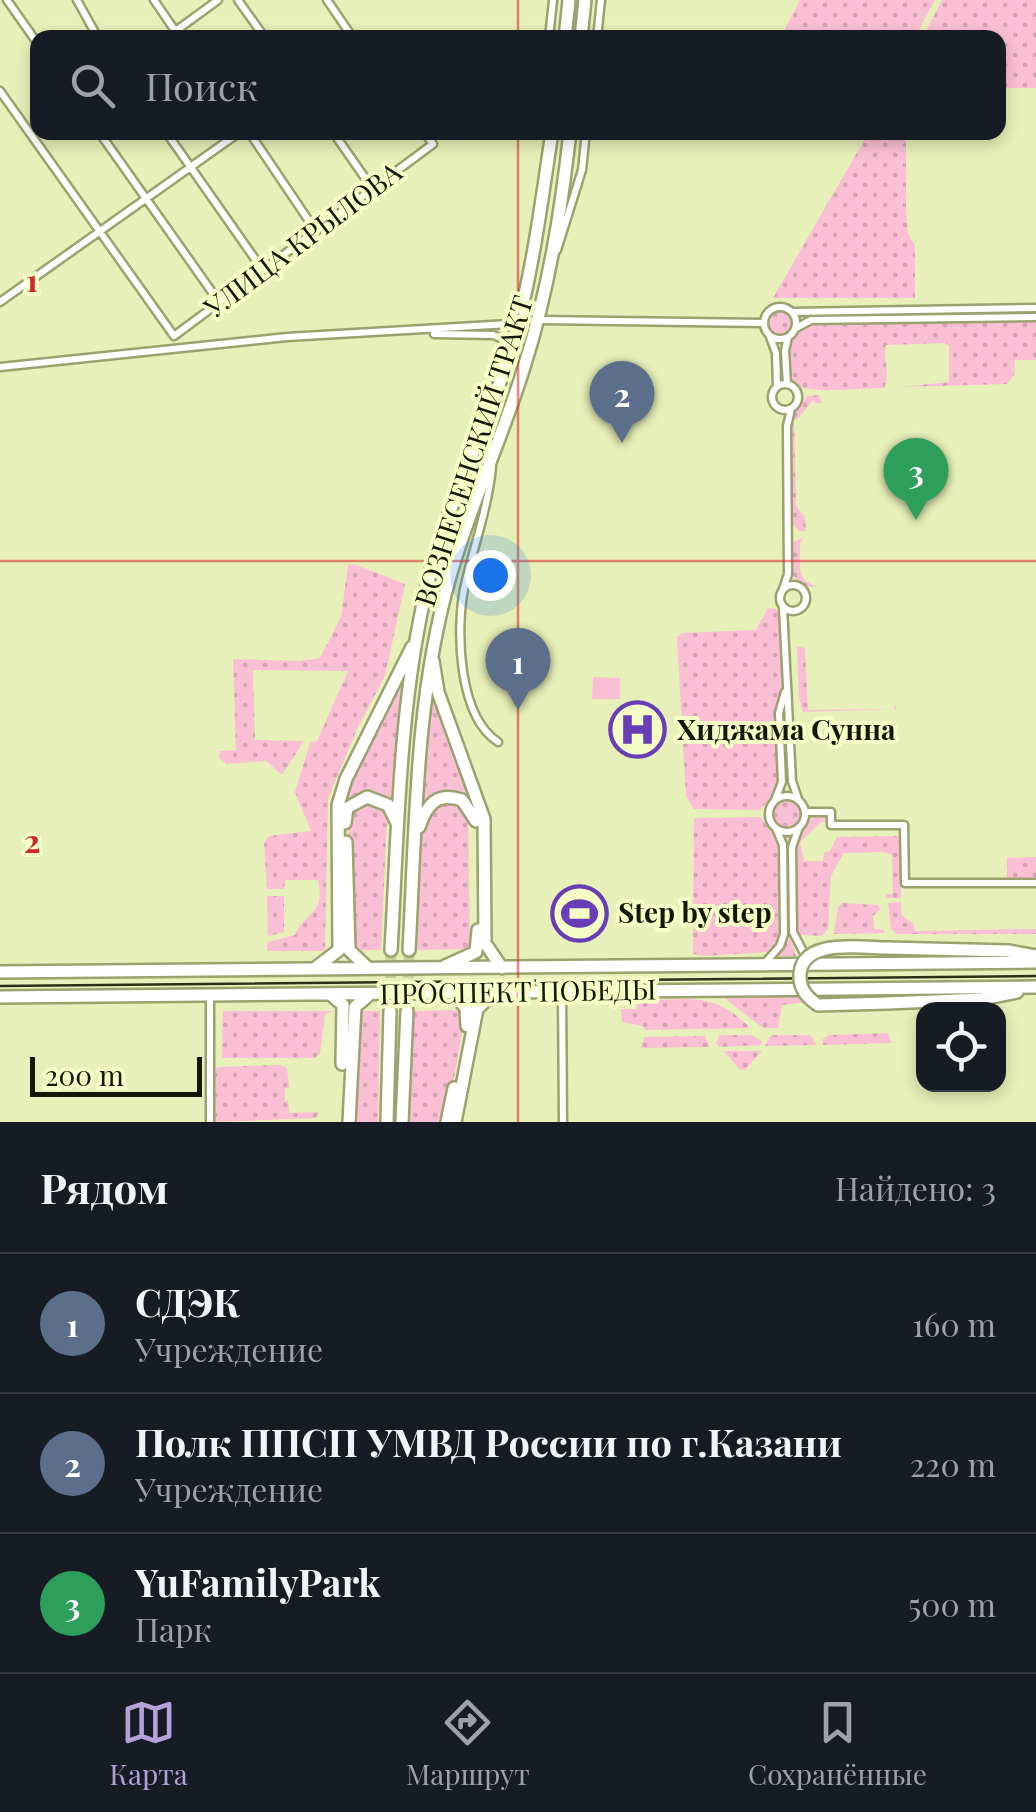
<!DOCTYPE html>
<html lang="ru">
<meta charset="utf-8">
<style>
body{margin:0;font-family:"Playfair Display",serif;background:#242831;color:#f1f3f6}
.controls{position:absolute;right:30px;bottom:30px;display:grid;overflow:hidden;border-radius:20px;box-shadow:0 5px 15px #0003}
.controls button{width:90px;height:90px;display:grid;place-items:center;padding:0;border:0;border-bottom:2px solid #363941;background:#171b24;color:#f1f3f6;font:50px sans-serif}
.scale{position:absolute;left:30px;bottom:25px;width:172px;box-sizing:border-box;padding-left:10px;border:5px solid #141703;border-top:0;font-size:28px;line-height:35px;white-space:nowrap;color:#141703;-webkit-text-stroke:8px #f4fec5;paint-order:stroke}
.you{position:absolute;left:490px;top:575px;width:35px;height:35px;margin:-25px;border:8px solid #fff;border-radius:50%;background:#1a73e8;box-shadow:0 0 0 15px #1a73e833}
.badge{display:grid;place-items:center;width:65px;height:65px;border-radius:50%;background:#b4a1d9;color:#fff;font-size:32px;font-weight:700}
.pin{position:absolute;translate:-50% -82px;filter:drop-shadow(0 2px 5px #0008)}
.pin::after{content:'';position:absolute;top:52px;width:35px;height:30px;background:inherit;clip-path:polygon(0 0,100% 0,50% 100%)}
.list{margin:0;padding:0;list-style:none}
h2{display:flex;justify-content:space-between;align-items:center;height:130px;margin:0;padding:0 40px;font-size:42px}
h2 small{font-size:32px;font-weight:400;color:#9ea1a6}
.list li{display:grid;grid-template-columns:65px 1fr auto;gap:30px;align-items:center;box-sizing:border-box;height:140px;padding:0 40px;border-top:2px solid #363941}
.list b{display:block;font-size:38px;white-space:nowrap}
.list p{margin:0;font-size:32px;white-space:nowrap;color:#9ea1a6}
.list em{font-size:32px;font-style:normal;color:#9ea1a6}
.icon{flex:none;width:55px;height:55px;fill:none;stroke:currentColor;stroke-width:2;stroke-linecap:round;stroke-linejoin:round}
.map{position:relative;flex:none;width:1036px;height:1122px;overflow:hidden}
.search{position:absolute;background:#171b24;box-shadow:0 5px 15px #0003;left:30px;right:30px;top:30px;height:110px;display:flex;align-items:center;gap:25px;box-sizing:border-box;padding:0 35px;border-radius:20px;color:#9ea1a6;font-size:38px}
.sheet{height:550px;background:#171b24}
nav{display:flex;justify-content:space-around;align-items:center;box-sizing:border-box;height:140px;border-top:2px solid #363941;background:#171b24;font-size:28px;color:#9ea1a6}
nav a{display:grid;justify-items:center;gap:5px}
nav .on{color:#b4a1d9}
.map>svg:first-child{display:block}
.grass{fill:url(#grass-dots)}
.park{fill:url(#park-tufts)}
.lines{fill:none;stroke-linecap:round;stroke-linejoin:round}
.primary-tunnel{stroke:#c7cf9d;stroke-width:11;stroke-dasharray:11 5.5;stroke-linecap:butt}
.street-casing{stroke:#9aa36d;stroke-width:11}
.primary-casing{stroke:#9aa36d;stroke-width:16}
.street{stroke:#fff;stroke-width:6}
.primary{stroke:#fff;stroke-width:11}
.tram{stroke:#2c2f17;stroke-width:2.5}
.primary-bridge-casing{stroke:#9aa36d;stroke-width:16;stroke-linecap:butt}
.primary-bridge{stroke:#fff;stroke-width:11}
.grid{fill:none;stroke:#d62828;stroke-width:2.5;stroke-opacity:0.55}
.labels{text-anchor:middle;stroke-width:8;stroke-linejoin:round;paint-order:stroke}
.street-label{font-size:28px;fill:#141703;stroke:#f4fec5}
.poi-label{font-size:28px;font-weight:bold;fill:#141703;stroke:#f4fec5;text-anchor:start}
.grid-label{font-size:32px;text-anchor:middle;font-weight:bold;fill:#d62828;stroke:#f4fec5;stroke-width:8;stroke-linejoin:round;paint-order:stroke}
</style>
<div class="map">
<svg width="1036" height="1122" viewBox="0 0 1036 1122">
<defs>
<pattern id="grass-dots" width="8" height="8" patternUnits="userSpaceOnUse" patternTransform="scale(2.5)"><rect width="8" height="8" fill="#fabfd4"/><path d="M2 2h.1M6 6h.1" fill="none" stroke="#d5a3b4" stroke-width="1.8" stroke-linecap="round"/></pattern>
<pattern id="park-tufts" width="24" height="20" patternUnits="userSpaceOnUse" patternTransform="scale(2.5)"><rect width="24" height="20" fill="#fabfd4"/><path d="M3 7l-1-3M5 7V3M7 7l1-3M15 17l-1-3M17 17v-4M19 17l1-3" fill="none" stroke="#d5a3b4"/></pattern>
</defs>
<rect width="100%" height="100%" fill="#e7f0b8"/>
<!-- grass -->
<path class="grass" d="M800 0H935L915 37H781Z
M942 0H1036V88H999L998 38 923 37Z
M869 132 906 133V212L908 233 915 246V298H773Z
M766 323a14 14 0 1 1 28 0a14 14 0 1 1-28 0Z
M1036 321V360H1015L1014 375 1007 384 902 387 949 382V346L945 343 886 345C883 361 891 374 884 388 866 388 808 394 796 385 788 378 788 365 789 355 789 342 798 329 810 323Z
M819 395 822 403H815L813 400 798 419 794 420 796 506 805 517 806 531H799L792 524 789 418 808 396Z
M804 538 800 543V571L805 581 817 587 804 586 792 575V542Z
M348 565H357L405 584 385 676 357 729 328 799 325 951H267L268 942 295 935C306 910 326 914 318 880H285L284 889H267L264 843 269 836 311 831 295 792 310 743 317 741 348 671 253 670 255 740 304 741 282 775 266 761 227 764 219 758 220 751 236 750 233 659 299 661 320 658 341 617Z
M768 608 776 609 782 617 783 693 777 717V790L760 810 694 809 686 796 677 637 682 633 756 630Z
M797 646 805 648 808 710 894 709 895 705 897 709 803 712 799 699Z
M430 670 476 807C459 789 438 788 420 806Z
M403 674 392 804 378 793 359 792 341 807 344 795Z
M772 814a15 15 0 1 1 30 0a15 15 0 1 1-30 0Z
M365 800 385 810 387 818 381 950H353L349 943 348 817 350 811Z
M455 802 468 818 470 943 468 949 415 950 422 812 433 803Z
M821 816H826L828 821 820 823 800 842 804 861H823L824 852 830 851 837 837 901 836V898H887L886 894H893L892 855 884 852 844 853 831 876 828 929 821 936 801 935 797 931 796 847 797 839 812 817Z
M760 817 779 838 778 942 768 952 706 956 693 954 694 818Z
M784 837H790L791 940 796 956H775C794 937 788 864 784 837Z
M1036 857V879L1007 880V858Z
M267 896H284V932L268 936Z
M901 902 902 916 913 923 915 931 1036 929V934H897L891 929 888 903Z
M842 903 878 905 881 909 873 916 874 929 884 930V933L834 934 838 907Z
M804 996 809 1002 782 1005 778 1028H763L723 997Z
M637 1001C686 1000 714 990 750 1028L645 1030 643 1026 622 1022 621 1009H637Z
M461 1010 465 1017 446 1122H408L414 1011Z
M223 1011H336L325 1014 320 1054 314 1058H222Z
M356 1011H380L378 1122H351Z
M887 1033 892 1043 823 1045 822 1040 829 1035Z
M720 1035H751L762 1041V1045L719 1047 716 1042Z
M771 1035H810L817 1045 765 1046Z
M705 1036 710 1047 641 1048 644 1037Z
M724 1051H762L745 1070 739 1069Z
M280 1065 287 1068 289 1088H285V1101H288L289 1113 319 1112 316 1118 215 1122 214 1074 217 1067Z"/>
<!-- park -->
<path class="park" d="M593 677 620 678V699H592Z"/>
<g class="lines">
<!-- primary-tunnel -->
<path class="primary-tunnel" d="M390 1011 391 950
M407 1011 409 950"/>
<defs>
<path id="street" d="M7 0 38 44
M77 0 98 38
M154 0 180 38
M238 0 265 38
M327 0 353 38
M166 38 218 0
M549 38 553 0
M597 38 601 0
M0 91 174 336 433 144 424 132
M99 132 219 302
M166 132 262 269
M249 132 315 230
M333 132 372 188
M557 250 582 170 586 132
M0 302 240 132
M764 323a16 16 0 1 1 32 0a16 16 0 1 1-32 0Z
M792 312 1036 308
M539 320 763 323
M796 328 811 320 1036 317
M434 334 493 335 503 339 504 357
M770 337 776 353 777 387
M0 367 287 337 509 324 518 315
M787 384 785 351 788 337
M772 397a13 13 0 1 1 26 0a13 13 0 1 1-26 0Z
M492 467C488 509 473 548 464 589 456 631 458 716 498 742
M780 598a13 13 0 1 1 26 0a13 13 0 1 1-26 0Z
M783 589 788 574 787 426 791 409
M783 608 792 781 798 799
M769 814a18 18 0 1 1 36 0a18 18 0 1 1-36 0Z
M775 800 782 782 779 713 785 692
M805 812H831V825H904L905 883H1036
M799 827 792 847 793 932 808 961
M764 964 780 946 784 934 783 845 776 828
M562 992 563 1122
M210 997V1122"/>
<path id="primary" d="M565 38 569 0
M581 38 585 0
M433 661 438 692 484 819 485 943 502 968
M345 823 347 808 367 797 388 805 397 823
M419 827C427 804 437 792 462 800L476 821
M346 842 349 950 368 968
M887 948 1009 951 1036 956
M391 950C398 829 399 704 427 586 446 505 487 429 511 349 532 278 541 205 552 132
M409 950C416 825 415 701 449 580 469 507 503 437 525 364 549 288 561 211 570 132
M445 966 476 952 478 930
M314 969 339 950 338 805 346 779 412 647
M0 972 1036 962
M451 991 466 1008 467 1026
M330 994 343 1005 342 1064
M0 997 1036 987
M887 1003 982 999 1017 992
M349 1122 355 1007 370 994
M387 1122 390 1011
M402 1122 407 1011
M447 1122 454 1088
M455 1122 477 1009 495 991"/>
</defs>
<!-- street casing -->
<use href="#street" class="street-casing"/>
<!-- primary casing -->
<use href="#primary" class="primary-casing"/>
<!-- street -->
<use href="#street" class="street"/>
<!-- primary -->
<use href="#primary" class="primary"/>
<!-- tram -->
<path class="tram" d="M0 986 1036 976"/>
<defs>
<path id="primary-bridge" d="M887 948C861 948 797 937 800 979 801 991 808 998 818 1005L887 1003"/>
</defs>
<!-- primary-bridge casing -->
<use href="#primary-bridge" class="primary-bridge-casing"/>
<!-- primary-bridge -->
<use href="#primary-bridge" class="primary-bridge"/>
</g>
<!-- grid -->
<path class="grid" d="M518 0V38M518 132V1122M0 561H1036"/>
<!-- icons -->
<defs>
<symbol id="hospital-ring" viewBox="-11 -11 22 22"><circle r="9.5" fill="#f4fec5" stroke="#693db5" stroke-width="1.5"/><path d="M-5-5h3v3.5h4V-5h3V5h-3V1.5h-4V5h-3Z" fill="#693db5"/></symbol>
<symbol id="stadium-ring" viewBox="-11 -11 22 22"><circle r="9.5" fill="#f4fec5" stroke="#693db5" stroke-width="1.5"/><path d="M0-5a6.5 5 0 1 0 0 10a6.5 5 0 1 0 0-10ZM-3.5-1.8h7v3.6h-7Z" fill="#693db5"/></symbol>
</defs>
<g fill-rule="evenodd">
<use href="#hospital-ring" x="606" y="698" width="63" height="63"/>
<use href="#stadium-ring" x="548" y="882" width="63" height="63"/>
</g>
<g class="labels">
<!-- street labels -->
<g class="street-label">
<text transform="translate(303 240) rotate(-37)" y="10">УЛИЦА КРЫЛОВА</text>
<text transform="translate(474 451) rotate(-72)" y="10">ВОЗНЕСЕНСКИЙ ТРАКТ</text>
<text transform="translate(518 992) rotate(-1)" y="10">ПРОСПЕКТ ПОБЕДЫ</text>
</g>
<!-- poi labels -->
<g class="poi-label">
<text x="677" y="740">Хиджама Сунна</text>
<text x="618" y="923">Step by step</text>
</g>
</g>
<g class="grid-label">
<text x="32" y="292">1</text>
<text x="32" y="853">2</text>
</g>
</svg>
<div class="controls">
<button><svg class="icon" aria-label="locate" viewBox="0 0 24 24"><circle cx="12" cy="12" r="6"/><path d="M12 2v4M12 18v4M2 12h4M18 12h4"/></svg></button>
</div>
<div class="scale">200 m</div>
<div class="you"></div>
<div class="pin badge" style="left:518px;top:710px;background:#5c6f8a">1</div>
<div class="pin badge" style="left:622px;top:443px;background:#5c6f8a">2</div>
<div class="pin badge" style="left:916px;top:520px;background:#2e9e5b">3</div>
<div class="search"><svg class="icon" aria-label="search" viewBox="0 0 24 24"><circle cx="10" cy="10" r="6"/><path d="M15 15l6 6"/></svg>Поиск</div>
</div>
<section class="sheet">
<h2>Рядом<small>Найдено: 3</small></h2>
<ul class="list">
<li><span class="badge" style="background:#5c6f8a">1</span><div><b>СДЭК</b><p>Учреждение</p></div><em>160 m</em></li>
<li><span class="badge" style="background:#5c6f8a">2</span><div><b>Полк ППСП УМВД России по г.Казани</b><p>Учреждение</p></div><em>220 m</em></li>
<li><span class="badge" style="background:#2e9e5b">3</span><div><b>YuFamilyPark</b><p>Парк</p></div><em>500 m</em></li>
</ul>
</section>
<nav>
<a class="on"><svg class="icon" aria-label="map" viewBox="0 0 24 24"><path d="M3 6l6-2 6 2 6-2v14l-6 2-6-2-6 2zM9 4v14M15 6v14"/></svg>Карта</a>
<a><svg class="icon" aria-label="directions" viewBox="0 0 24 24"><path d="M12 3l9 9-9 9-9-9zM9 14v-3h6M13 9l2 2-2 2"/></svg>Маршрут</a>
<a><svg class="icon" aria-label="saved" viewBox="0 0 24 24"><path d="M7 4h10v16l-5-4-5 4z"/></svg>Сохранённые</a>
</nav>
